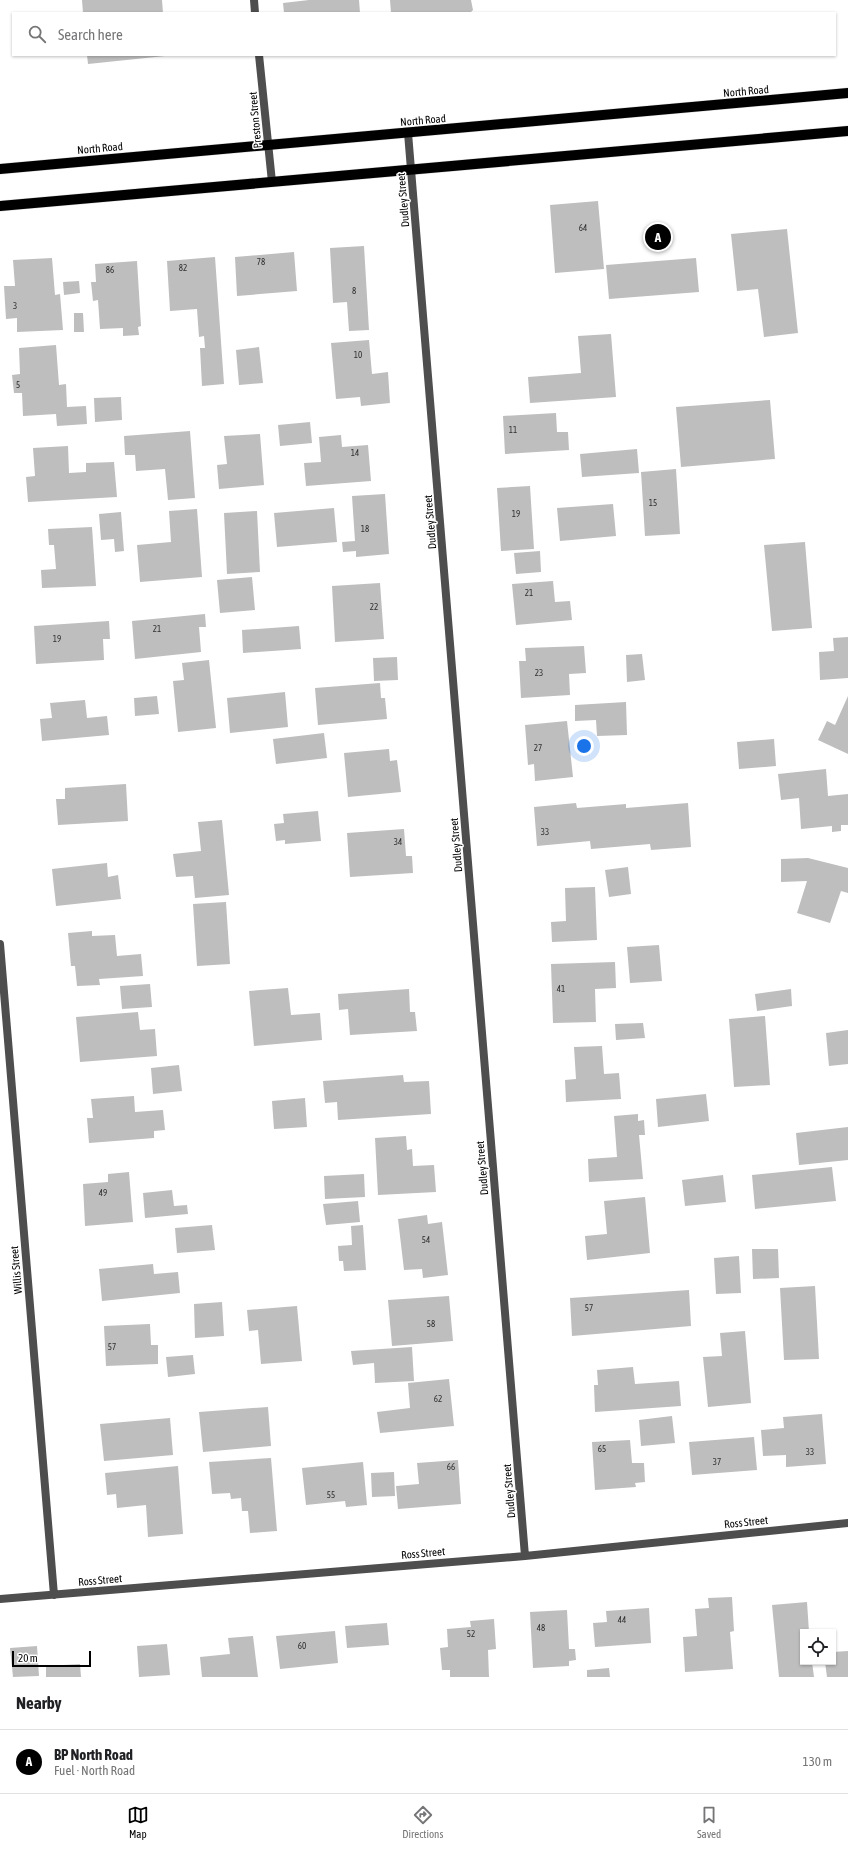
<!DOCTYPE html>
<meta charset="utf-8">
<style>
body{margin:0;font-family:"Asap Condensed",sans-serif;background:#f2f2f2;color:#202124}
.controls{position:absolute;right:12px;bottom:12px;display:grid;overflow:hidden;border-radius:0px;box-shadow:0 1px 3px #0004}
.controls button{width:36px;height:36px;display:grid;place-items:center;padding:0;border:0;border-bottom:1px solid #e0e0e0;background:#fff;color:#202124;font:20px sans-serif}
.scale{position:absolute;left:12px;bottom:10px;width:79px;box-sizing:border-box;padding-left:4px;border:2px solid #000;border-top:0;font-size:11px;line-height:14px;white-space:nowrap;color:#000;-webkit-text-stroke:3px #fff;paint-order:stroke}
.you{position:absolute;left:584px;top:746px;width:14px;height:14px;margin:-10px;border:3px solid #fff;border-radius:50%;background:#1a73e8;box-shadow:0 0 0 6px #1a73e833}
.badge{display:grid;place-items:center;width:26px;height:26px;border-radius:50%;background:#000;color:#fff;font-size:13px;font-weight:700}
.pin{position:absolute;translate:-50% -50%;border:2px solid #fff;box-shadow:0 1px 4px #0006}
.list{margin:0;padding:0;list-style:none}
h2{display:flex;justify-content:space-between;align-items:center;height:52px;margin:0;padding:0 16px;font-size:17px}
h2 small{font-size:13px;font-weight:400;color:#757577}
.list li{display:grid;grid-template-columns:26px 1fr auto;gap:12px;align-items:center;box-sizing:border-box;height:64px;padding:0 16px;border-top:1px solid #e0e0e0}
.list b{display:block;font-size:15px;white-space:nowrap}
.list p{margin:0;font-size:13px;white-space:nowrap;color:#757577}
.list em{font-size:13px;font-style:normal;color:#757577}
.icon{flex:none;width:22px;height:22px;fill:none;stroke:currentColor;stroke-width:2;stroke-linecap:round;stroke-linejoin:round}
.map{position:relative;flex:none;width:848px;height:1677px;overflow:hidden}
.search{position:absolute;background:#fff;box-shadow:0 1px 3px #0004;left:12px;right:12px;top:12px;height:44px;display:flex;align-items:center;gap:10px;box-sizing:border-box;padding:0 14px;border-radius:0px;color:#757577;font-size:15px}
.sheet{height:116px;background:#fff}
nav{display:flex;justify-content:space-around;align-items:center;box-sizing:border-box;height:56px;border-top:1px solid #e0e0e0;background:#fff;font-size:11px;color:#757577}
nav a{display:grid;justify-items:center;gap:2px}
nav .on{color:#000}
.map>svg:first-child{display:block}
.building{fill:#bebebe}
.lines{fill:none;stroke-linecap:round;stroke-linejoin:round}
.primary-casing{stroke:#dbdbdb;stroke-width:11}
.minor{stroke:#4e4e4e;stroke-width:8}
.primary{stroke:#000;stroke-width:10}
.labels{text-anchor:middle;stroke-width:3;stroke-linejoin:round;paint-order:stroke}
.number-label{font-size:9px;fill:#303030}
.street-label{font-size:11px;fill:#000;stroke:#fff}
</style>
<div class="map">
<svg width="848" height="1677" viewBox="0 0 848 1677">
<rect width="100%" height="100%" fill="#fff"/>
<!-- building -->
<path class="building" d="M82 0H162L163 13H83Z
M309 0H359L360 13H284L283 3Z
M390 0H471L473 10 470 13H391Z
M87 55H165V56L88 64Z
M598 201 604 269 555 273 550 205Z
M787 229 798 333 764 337 758 289 737 291 731 234Z
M364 246 369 330 349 331 347 302 333 303 330 248Z
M294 252 297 291 237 296 235 257Z
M215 257 224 384 202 386 200 348H205L204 336 199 337 197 309 170 311 167 261Z
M52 258 55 295 60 294 63 330 17 332V318L6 319 4 286H15L13 260Z
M696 258 699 292 609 299 606 265Z
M137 261 141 326 138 327 139 335 123 336V328L100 329 98 300 93 301 91 282H96L95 264Z
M79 281 80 293 64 295 63 282Z
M74 313H83L84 332H74Z
M611 334 616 397 530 403 528 377 581 373 578 336Z
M369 340 372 374 388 372 390 403 361 406 360 397 336 399 331 343Z
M56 345 59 385 66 384 67 407 86 406 87 424 57 426 56 414 23 416 22 393H14L12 375 20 374 19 348Z
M259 347 263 383 239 385 236 350Z
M121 397 122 420 95 422 94 398Z
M770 400 775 459 681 467 676 407Z
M556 413 557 432H568L569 450 505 454 503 416Z
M310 422 312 443 280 446 278 425Z
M190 431 195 498 168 500 165 469 136 471 135 455H125L124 436Z
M260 434 264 485 219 489 217 465 227 464 224 436Z
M341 435 342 447 368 445 371 481 306 486 304 463 321 462 319 437Z
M68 446 69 473 86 472V463L114 462 117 497 28 502 26 477 35 476 33 448Z
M637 449 639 473 582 477 580 454Z
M676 469 680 534 645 536 641 472Z
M530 486 534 549 501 551 497 488Z
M385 494 389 554 356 557V551L343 552 342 542 355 541 352 496Z
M613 504 616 536 560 541 557 508Z
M334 508 337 542 277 547 274 513Z
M197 509 202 577 140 582 137 545 171 542 169 511Z
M257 511 260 572 227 574 224 513Z
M121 512 124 551 115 552 114 539 101 540 99 514Z
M92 527 96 586 42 588 41 570 56 569 54 545H49L48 529Z
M805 542 812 628 772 631 764 545Z
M540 551 541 572 516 574 514 553Z
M252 577 255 610 220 613 217 580Z
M553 581 555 602 570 601 572 620 516 625 512 584Z
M380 583 384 639 335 642 332 586Z
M205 614 206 627H199L201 652 135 659 132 621Z
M109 621 110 639H103L104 660 36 664 34 626Z
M299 626 301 649 243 653 242 630Z
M848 637V678L820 680 819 652 834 651 833 638Z
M584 646 586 673 569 674 570 695 521 698 519 661H526L525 648Z
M642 654 645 680 627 682 626 655Z
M397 657 398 680 374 681 373 658Z
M209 660 216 728 178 732 173 681 184 680 182 663Z
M380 683 381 698H385L387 719 318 725 315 688Z
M285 692 288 727 230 733 227 698Z
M157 696 159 714 135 716 134 698Z
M848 696V754L818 740 827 721 835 725Z
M85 700 87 718 107 716 109 735 42 741 40 719 52 718 50 703Z
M626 702 627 735 597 736 596 720 575 721V705Z
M567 721 573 777 535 781 534 764 528 765 525 725Z
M324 733 327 758 276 764 273 739Z
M774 739 776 766 739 769 737 742Z
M389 749 390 761 397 760 401 792 348 797 344 753Z
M826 769 828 796 848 794V825H841V831L832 832V826L801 829 799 798 781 800 778 774Z
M126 784 128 821 58 825 56 799H65V788Z
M576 803 577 808 626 804V808L688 803 691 847 651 850 650 844 591 849 590 841 537 846 534 807Z
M318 811 321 841 285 844V840L276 841 274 824 284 823 283 814Z
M222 820 229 895 195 898 193 876 176 877 173 854 201 851 198 822Z
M404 829 406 856H412L413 873 350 877 347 833Z
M808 858 848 868V893L841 891 830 923 797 913 807 881 781 882V859Z
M107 863 108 877 118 875 121 899 56 906 52 869Z
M628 867 631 894 609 897 605 870Z
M595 887 597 940 552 942 551 922 566 921 565 888Z
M226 902 230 964 197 966 193 904Z
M92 931V936L115 935 117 956 141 954 143 976 99 979 100 985 77 986 75 966H71L68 933Z
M659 945 662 981 630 983 627 947Z
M615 962 616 988 595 989 596 1022 553 1023 551 964Z
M150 984 152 1007 122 1009 120 986Z
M288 988 291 1015 320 1013 322 1040 254 1046 249 991Z
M409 989 410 1012H415L417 1031 350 1035 348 1009 339 1010 338 994Z
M791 989 792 1006 757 1011 755 994Z
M138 1012 140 1030 155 1029 157 1056 80 1062 76 1017Z
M765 1016 770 1085 734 1087 729 1019Z
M643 1023 645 1038 616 1040 615 1024Z
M848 1030V1064L829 1066 826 1033Z
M602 1046 604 1074 619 1073 621 1099 566 1102 565 1080 576 1079 574 1047Z
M179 1065 182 1091 153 1094 151 1068Z
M403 1075 404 1082 429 1081 431 1114 338 1120 337 1102 325 1103 323 1081Z
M706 1094 709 1121 658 1127 656 1099Z
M134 1096 135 1112 163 1110 165 1130 154 1131V1138L89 1143 87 1118H93L91 1099Z
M305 1098 307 1127 274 1129 272 1101Z
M638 1114V1121L644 1120 645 1135H639L643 1179 589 1182 588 1159 617 1157 614 1116Z
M848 1127V1160L799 1165 796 1133Z
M406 1136 407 1150 412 1149 413 1166 434 1165 436 1192 378 1195 375 1138Z
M832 1167 836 1201 755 1209 752 1175Z
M129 1172 133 1222 85 1226 83 1184 108 1182V1174Z
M364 1174 365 1197 325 1199 324 1176Z
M723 1175 726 1202 685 1206 682 1180Z
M172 1190 174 1206 187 1205 188 1214 145 1218 143 1193Z
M645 1197 650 1253 587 1260 585 1236 607 1234 604 1201Z
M358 1201 360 1222 326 1225 323 1204Z
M427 1215 428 1224 442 1222 448 1275 423 1278 422 1269 404 1270 398 1219Z
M212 1225 215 1250 177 1253 175 1228Z
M363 1225 366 1270 344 1271 343 1261H339L338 1246 352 1245 351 1226Z
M752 1249H778L779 1278 753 1279Z
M739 1256 741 1293 716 1294 714 1258Z
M153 1264 154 1274 178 1272 180 1293 102 1301 99 1269Z
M815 1286 819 1359 784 1360 780 1288Z
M689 1290 691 1326 572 1336 570 1298Z
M449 1296 453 1341 392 1346 388 1300Z
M222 1302 224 1336 195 1338 194 1304Z
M297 1306 302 1361 261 1364 258 1330 249 1331 247 1310Z
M150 1324 151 1345H158V1364L106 1366 104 1326Z
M745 1331 751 1403 708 1407 703 1357 722 1356 720 1333Z
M412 1347 414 1381 375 1383 374 1363 353 1365 351 1351Z
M193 1355 195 1374 168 1377 166 1357Z
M633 1367 635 1384 679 1381 681 1406 595 1412 594 1385H598L597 1370Z
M449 1379 454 1426 380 1433 377 1412 410 1408 408 1383Z
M268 1407 271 1446 203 1452 199 1412Z
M822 1414 826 1464 786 1467V1455L763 1456 761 1430 784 1428 783 1417Z
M672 1416 675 1443 641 1446 639 1420Z
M170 1418 173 1455 104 1461 100 1424Z
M754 1437 757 1470 692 1475 689 1442Z
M630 1440 632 1463H644L645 1482 635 1483 636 1487 595 1490 592 1442Z
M271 1458 277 1531 250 1533 248 1511H242L241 1498 231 1499 230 1493 212 1494 209 1462Z
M458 1460 461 1504 398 1509 396 1486 419 1484 417 1463Z
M363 1462 367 1505 346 1507 345 1501 306 1505 302 1468Z
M178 1466 183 1534 148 1537 146 1505 117 1508 116 1494 107 1495 105 1473Z
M394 1472 395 1496 372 1497 371 1473Z
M732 1597 734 1631 730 1632 733 1669 685 1672 683 1637 697 1636 695 1609 709 1608 708 1598Z
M807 1602 809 1632H803V1662H812L814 1677H779L772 1605Z
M649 1608 651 1643 595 1647 593 1623 607 1622 606 1611Z
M567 1610 569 1649H575L576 1660 569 1661V1666L533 1668 530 1612Z
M494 1619 496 1649 488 1650 489 1677H450V1670H442L440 1648 448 1647 447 1629 471 1627 470 1621Z
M387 1623 389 1645 347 1648 345 1626Z
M335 1631 338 1663 280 1669 276 1636Z
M253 1636 258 1677H202L200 1657 230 1654 228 1638Z
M167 1644 170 1675 139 1677 137 1646Z
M37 1646 39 1676 13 1677 10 1648Z
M848 1651V1677H827L825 1662H833V1652Z
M80 1664 81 1677H46V1666Z
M609 1668 610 1677H587V1670Z"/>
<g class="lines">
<defs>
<path id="primary" d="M0 169 848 93
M0 206 848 131"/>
</defs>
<!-- primary casing -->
<use href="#primary" class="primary-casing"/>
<!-- minor -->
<path class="minor" d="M254 0 255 13
M259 55 272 182
M408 133 525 1556
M0 944 54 1595
M0 1599 525 1556 848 1523"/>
<!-- primary -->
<use href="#primary" class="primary"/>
</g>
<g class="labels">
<!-- number labels -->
<g class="number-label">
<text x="583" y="231">64</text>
<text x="261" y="265">78</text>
<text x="183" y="271">82</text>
<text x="110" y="273">86</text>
<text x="354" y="294">8</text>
<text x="15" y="309">3</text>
<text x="358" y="358">10</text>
<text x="18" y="388">5</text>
<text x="513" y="433">11</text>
<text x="355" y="456">14</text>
<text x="653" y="506">15</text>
<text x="516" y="517">19</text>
<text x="365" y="532">18</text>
<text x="529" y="596">21</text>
<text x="374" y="610">22</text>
<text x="157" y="632">21</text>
<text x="57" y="642">19</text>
<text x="539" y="676">23</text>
<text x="538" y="751">27</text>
<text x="545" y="835">33</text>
<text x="398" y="845">34</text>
<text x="561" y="992">41</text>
<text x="103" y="1196">49</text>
<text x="426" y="1243">54</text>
<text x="589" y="1311">57</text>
<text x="431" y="1327">58</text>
<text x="112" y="1350">57</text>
<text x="438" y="1402">62</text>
<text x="602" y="1452">65</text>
<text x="810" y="1455">33</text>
<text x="717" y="1465">37</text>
<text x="451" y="1470">66</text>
<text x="331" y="1498">55</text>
<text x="622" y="1623">44</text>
<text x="541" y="1631">48</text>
<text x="471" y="1637">52</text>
<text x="302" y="1649">60</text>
</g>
<!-- street labels -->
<g class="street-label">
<text transform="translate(746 91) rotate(-5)" y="4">North Road</text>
<text transform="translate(255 120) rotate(-95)" y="4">Preston Street</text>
<text transform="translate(423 120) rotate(-5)" y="4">North Road</text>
<text transform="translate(100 148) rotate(-5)" y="4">North Road</text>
<text transform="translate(403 200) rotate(-95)" y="4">Dudley Street</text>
<text transform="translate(430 522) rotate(-95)" y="4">Dudley Street</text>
<text transform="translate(456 845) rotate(-95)" y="4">Dudley Street</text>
<text transform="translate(482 1168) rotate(-95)" y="4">Dudley Street</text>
<text transform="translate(16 1270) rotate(-95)" y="4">Willis Street</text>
<text transform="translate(509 1491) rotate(-95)" y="4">Dudley Street</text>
<text transform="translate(746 1522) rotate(-6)" y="4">Ross Street</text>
<text transform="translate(423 1553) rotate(-5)" y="4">Ross Street</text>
<text transform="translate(100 1580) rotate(-5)" y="4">Ross Street</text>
</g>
</g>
</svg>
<div class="controls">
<button><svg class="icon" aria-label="locate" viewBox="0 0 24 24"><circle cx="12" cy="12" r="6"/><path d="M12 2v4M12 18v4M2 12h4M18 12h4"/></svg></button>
</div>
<div class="scale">20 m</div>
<div class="you"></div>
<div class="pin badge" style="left:658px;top:237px">A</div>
<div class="search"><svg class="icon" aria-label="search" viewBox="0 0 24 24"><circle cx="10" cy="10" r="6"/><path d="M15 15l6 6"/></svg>Search here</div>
</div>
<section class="sheet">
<h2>Nearby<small></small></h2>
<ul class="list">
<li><span class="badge">A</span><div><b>BP North Road</b><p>Fuel · North Road</p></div><em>130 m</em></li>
</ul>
</section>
<nav>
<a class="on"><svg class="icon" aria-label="map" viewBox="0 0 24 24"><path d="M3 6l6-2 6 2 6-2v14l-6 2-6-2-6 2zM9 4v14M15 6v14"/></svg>Map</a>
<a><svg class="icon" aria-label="directions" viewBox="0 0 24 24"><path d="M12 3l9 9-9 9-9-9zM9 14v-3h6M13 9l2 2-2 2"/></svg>Directions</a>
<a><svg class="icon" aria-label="saved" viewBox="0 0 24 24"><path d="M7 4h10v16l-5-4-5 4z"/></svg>Saved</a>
</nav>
